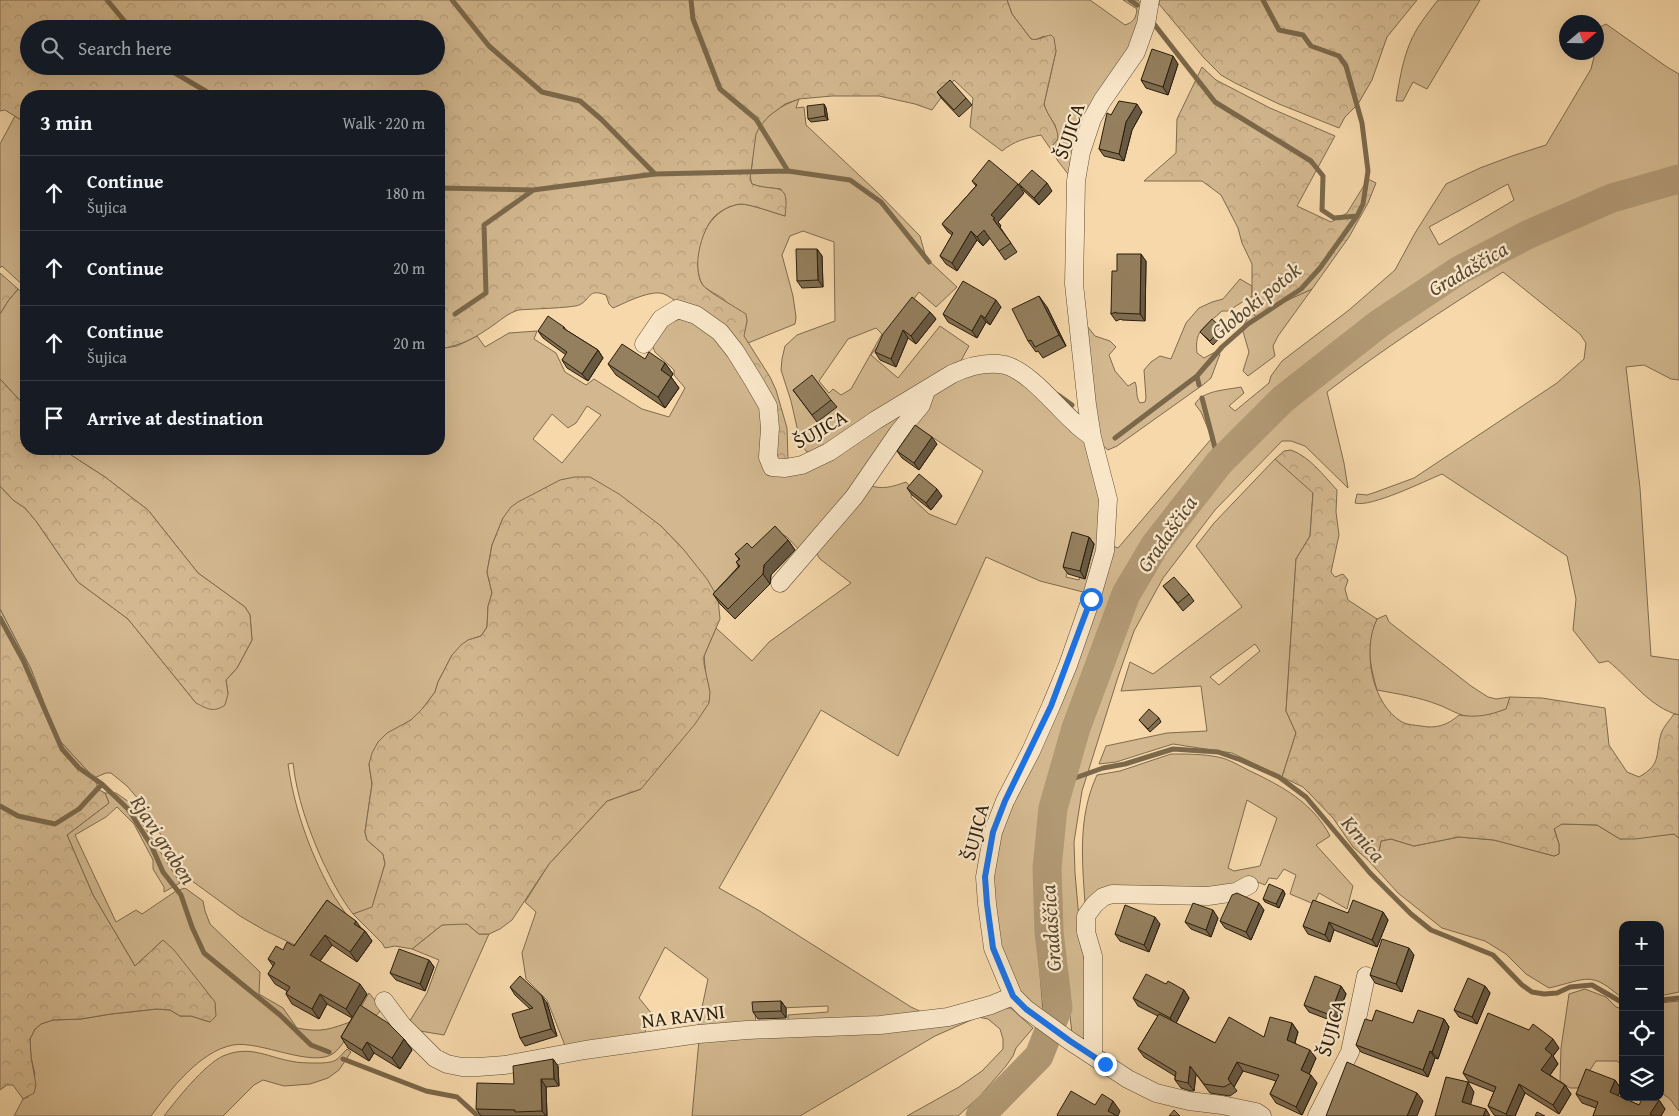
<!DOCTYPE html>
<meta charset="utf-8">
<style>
body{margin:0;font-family:"Gentium Book Plus",serif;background:#20242c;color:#f1f3f6}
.controls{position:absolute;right:15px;bottom:15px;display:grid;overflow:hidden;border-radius:10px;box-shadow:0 5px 20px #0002}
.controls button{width:45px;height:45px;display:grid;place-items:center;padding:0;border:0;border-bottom:1px solid #363941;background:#171b24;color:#f1f3f6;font:25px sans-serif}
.compass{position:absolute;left:1559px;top:15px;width:45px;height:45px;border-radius:50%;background:#171b24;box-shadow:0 5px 20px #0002;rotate:70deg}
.stop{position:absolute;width:15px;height:15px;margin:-11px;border:4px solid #1a73e8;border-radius:50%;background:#fff}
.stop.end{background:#1a73e8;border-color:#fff;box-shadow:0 1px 5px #0008}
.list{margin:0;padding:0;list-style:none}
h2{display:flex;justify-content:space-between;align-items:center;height:65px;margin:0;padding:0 20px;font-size:21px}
h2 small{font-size:16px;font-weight:400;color:#9ea1a6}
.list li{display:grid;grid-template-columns:32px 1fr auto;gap:15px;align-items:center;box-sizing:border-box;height:75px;padding:0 20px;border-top:1px solid #363941}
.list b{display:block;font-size:19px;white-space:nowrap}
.list p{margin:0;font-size:16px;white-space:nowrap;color:#9ea1a6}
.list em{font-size:16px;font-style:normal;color:#9ea1a6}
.icon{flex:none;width:28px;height:28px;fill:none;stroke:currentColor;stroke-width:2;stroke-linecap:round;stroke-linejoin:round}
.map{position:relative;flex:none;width:1679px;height:1116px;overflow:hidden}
.search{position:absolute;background:#171b24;box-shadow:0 5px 20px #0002;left:20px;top:20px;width:425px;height:55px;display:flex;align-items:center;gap:12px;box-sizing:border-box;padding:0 18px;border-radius:28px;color:#9ea1a6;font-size:19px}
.panel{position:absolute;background:#171b24;box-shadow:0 5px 20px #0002;left:20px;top:90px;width:425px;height:365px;border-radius:20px}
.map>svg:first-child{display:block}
.green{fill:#d3b88f;stroke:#7e6b4e;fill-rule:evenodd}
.forest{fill:url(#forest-crowns);stroke:#7e6b4e;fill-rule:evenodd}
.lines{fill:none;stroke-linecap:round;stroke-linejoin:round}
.stream{stroke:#7b684a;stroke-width:5}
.river{stroke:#b19974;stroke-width:29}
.street-casing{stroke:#5d4c34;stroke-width:19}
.street{stroke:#f9e6c8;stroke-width:18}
.wall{fill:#7f6d51;stroke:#2a1e0c}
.shaded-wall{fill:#685942;stroke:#2a1e0c}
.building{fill:#947f5e;stroke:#2a1e0c}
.route{stroke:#1a73e8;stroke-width:6}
.labels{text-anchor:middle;stroke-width:4.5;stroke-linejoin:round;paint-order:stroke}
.street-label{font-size:20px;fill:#2a1e0c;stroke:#f9e6c8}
.water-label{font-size:21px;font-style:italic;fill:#594930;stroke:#f9e6c8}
</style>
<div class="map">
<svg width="1679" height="1116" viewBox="0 0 1679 1116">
<defs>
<pattern id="forest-crowns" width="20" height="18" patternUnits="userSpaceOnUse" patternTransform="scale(1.25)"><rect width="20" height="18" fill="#d3b88f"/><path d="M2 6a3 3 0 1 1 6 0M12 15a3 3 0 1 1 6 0" fill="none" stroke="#b59e7a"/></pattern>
</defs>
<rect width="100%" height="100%" fill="#f6d8aa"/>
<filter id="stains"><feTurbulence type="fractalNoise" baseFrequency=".004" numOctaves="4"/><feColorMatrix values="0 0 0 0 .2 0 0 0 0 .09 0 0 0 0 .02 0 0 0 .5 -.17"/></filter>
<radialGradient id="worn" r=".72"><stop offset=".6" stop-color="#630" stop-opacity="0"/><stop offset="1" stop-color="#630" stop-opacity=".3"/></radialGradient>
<!-- green -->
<path class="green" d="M1007 0H1090L1125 25C1134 22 1136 18 1137 9L1123 0H1138L1142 5 1137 33 1068 174 1058 161 1050 148 1058 139 1055 125 1046 111 1044 104 1056 51 1044 36 1035 40 1031 39 1012 14Z
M1438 0H1480L1427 89 1413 82 1403 101H1396C1400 77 1404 50 1417 29 1423 19 1431 9 1438 0Z
M1606 24 1667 67 1679 74V167L1628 183 1533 222 1447 264 1398 296 1345 334 1251 415 1200 473 1154 529 1124 573 1050 769 1039 832 1035 909 1043 1012 1028 1002 1014 983 1004 961 997 929 993 874 1001 831 1113 546 1118 548 1212 438 1201 412 1195 404C1203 390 1227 390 1241 387L1244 393 1229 406 1235 411 1269 383 1271 376 1282 361 1349 310 1395 270 1415 233 1446 184 1480 168 1512 156 1546 145 1591 69 1595 53 1596 52 1600 27ZM1508 184 1514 200 1439 245 1429 227Z
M799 99 796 108 804 107 806 125 878 193 920 236 926 258 957 287 936 307 919 292 871 355 898 378 940 326 969 346 957 368 815 451 807 452 801 445 791 401 781 370 782 359 785 346 797 335 835 321 834 242 803 231 790 236 782 255 793 296 796 317 795 324 748 343 743 336 747 321C739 314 731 305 722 298 715 293 705 290 701 282 689 253 707 207 741 204 750 204 775 213 785 216L781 189 761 187 752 184C749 176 751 173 752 165 753 154 752 143 756 133 763 116 782 105 799 99ZM876 328 882 334 851 389 841 395 833 389 829 393 819 381 848 339Z
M15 116 26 123V288L2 266 0 268V144Z
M1679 187V380L1671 379 1644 365 1626 367 1640 488 1651 656 1679 660V715C1650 708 1631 679 1608 661L1599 663 1573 630 1576 599 1567 556 1442 474C1425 481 1370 508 1355 503L1357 494 1367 495 1376 492 1414 478 1557 383 1584 359 1586 343 1580 334 1503 272C1443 310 1383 349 1327 392L1344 463 1348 488 1305 446 1291 441H1282L1215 510 1163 578 1134 631 1118 677 1082 791 1074 842 1075 873 1080 931 1087 977V1044L1072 1034 1056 887 1059 814 1071 788 1073 777 1079 760 1081 741 1103 674 1138 587 1181 522 1224 478 1289 405 1359 348 1457 281 1537 238 1633 197Z
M1240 279 1252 286V296L1228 311H1222C1206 326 1194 329 1197 353L1204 358 1217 351 1220 354 1211 378 1204 384 1117 446 1108 450 1101 444 1097 432 1087 326 1095 336 1110 341 1116 347 1109 355 1115 371 1128 386 1135 382C1138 389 1135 396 1140 403L1145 402 1146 398 1144 370 1151 362 1160 356 1171 359 1186 323 1199 308 1212 302 1223 299Z
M18 289 26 296V407L0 379V314L8 301Z
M1312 289 1278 336 1273 346 1275 356 1248 376 1243 371 1249 352 1242 328 1252 311 1256 317 1290 299Z
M684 318 698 322 722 343 761 403 771 473 918 404 801 552 787 537 778 532 737 565 743 576 718 599 684 550 661 526 547 487 503 518 492 545 487 572 492 593 488 607 487 627 481 636 468 640 452 655 438 682 435 692 423 708 411 720 401 726 369 764 372 784 365 832 367 840 383 854 385 864 372 908 353 914C339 896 332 880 322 860 308 828 297 798 293 763L288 764C294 807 309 850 330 889 336 900 344 911 351 921L301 948 264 930 240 916 188 878 178 866 146 808 127 786 111 773H106L94 778 60 741 55 732 31 669 0 609V486L13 500 25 508 36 521 78 582 128 619 196 703 228 694 226 680 237 668 252 640 250 615 245 607 198 573 148 510 105 477 71 455 65 449H439V349L457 346 477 336 485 347 509 333 537 331 534 339 556 353 565 372 586 385 594 379 642 409 669 417 685 388 674 375V370L655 352 652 345C658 331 669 321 684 318ZM587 406 601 415 562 463 533 439 552 414 568 428 576 423Z
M989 367 1025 381 1084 440 1099 480 1101 542 1087 593 1040 581 986 557 898 756 821 710 719 888 758 910 911 1007 928 1015 788 1024V1015L828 1012V1006L755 1009 756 1027 697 1031 708 979 665 947 639 998 652 1014 643 1037 566 1048 547 1000 526 979 522 953 536 912 525 902 549 864 607 801 641 789 706 678 704 656 716 628 752 661 769 642 851 583 820 559 814 549 868 485C882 490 892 487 906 482L912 489 911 497 929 514 956 525 983 471 911 423 940 387ZM1076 540 1089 544 1079 580 1066 577Z
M1275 459 1313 492 1310 536 1296 559 1286 711 1296 733 1282 777 1232 753 1173 744 1116 762 1099 764 1106 746 1167 733 1207 731 1201 686 1121 691 1130 662 1153 674 1242 607 1196 546 1214 523ZM1255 644 1260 651 1219 685 1210 677Z
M1386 615 1389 622 1471 686 1488 697 1496 699 1510 697 1507 709C1496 713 1484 718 1472 717 1459 716 1450 709 1439 705 1419 697 1398 694 1377 690 1370 665 1365 643 1377 619Z
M1171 754C1187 754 1203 754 1218 757 1229 759 1240 766 1250 771 1282 786 1313 803 1330 836L1316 845 1353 886 1347 909 1319 893 1314 904 1290 894 1296 875 1284 869 1277 879 1269 878 1265 885 1248 878 1233 891 1085 903C1082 859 1078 816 1097 775L1120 771ZM1247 800 1277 818 1260 866 1234 871 1228 868Z
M105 793H116L129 802 180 883 164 892V887L153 869V860L134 824 117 807 106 817 75 835 116 922 136 910 142 914 176 891 185 888 203 901 205 911 210 924 260 972 259 994 283 1008 297 1028C322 1033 330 1029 353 1021L369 993 378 1004 380 1011 375 1017 358 1018C351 1029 344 1045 334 1053 313 1069 260 1040 233 1045 200 1051 170 1090 151 1116H14L23 1099 28 1097 35 1074 31 1057 30 1039 35 1029 41 1024 53 1020 81 1019 111 1014 157 1009 170 1010 180 1016H191L210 1022 163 940 135 966 93 895 67 835 109 803Z
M1562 824 1597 825 1620 839 1674 834 1679 838V992L1660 996V925H1623V999C1590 970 1588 979 1549 988L1526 974 1506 954 1485 941 1442 928 1398 893 1368 860 1379 851 1381 841 1391 839 1414 846 1459 837 1494 840 1554 856 1559 854V844L1554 828Z
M459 923 467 924 479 934H489L444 1035 420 1031 408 1024 427 993 439 960 412 949 442 925Z
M1585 989 1606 997 1616 1007 1623 1009V1066L1617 1061H1596L1578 1088H1570L1560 1081 1561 1048 1569 994Z
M1679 1001V1111L1670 1099 1660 1092V1003Z
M1000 1008H1011L1033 1028 1016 1048 1013 1056 1006 1066 980 1096 958 1116H907L959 1087 982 1071 1003 1049V1039L1000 1029 988 1019 978 1017 935 1036 800 1116H692L699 1040Z
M347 1049 351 1052 339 1070 328 1078 310 1084 284 1086 263 1080 254 1085 223 1116H164C177 1099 204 1065 223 1056 249 1045 265 1056 290 1061 299 1063 308 1063 317 1063 323 1063 330 1063 336 1060 340 1057 343 1053 347 1049Z"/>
<!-- forest -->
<path class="forest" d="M0 0H1007L1012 14 1031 39C1038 41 1044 36 1051 35L1054 38 1056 51 1044 104C1048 118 1058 124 1058 139L1050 148 1041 135C1026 138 1014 141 1002 151L970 127 973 98 954 80 932 110 915 104 879 96H832L799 99 785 104 769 116 760 126 756 134 750 179 752 184C777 193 790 179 785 216 775 213 750 204 740 204 731 205 719 211 713 218 701 232 692 267 702 284 706 291 737 308 746 314L747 321 744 336 770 377 776 390 787 428 788 459 774 461 754 369 678 303C674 300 669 296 664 294 651 289 625 303 613 308L609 304 606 295C587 288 592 299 579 305 572 308 529 309 518 310 509 313 503 318 495 324 475 338 463 345 439 349V96H26V123L5 110 0 111ZM29 29H436V66H29Z
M1159 0H1417L1387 37 1372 80 1358 104 1345 117 1339 128 1279 104 1235 83 1221 75 1204 58 1159 4Z
M1202 67 1216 80 1270 108 1335 136 1297 206 1331 222 1347 213 1368 179 1376 183 1368 203 1349 237 1312 289 1290 299 1256 317 1252 311V264L1242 243 1238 228 1221 195 1202 181H1144L1176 153 1177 119Z
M0 273 18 289 8 301 0 314Z
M0 379 26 407V449H65L71 455 105 477 148 510 198 573 245 607 250 615 252 640 237 668 226 680 228 694 225 705C213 713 208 709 196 703L128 619 78 582 36 521 25 508 13 500 0 486Z
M1291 450C1310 457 1323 475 1337 490L1336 512 1339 535 1331 572 1335 577 1343 574 1348 580 1345 589 1348 600 1377 619C1362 649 1371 704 1402 722 1407 725 1415 725 1421 726 1436 729 1448 725 1459 715 1477 718 1490 715 1506 709L1510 697 1542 698 1605 708 1609 745 1627 772 1639 777C1662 764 1655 755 1661 734 1663 727 1670 720 1674 714L1679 715V838L1674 834 1635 839H1620L1597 825 1562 824 1554 829 1559 844V854L1554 856 1494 840 1459 837 1414 846 1391 839 1381 841 1379 851 1368 860 1353 847 1333 818 1310 794 1303 787 1282 777 1296 733 1286 711 1296 559 1310 536 1313 493 1275 459 1284 451Z
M575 477H590L619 494 661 526 684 550 707 579 718 598 720 619 704 656V664L710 692 709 703 695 724 641 789 607 801 549 864 512 920 500 929 489 934H479L467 924 442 925 412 949 395 946 385 948 382 943 353 914 372 907 385 864 383 854 367 840 365 832 372 784 369 764 372 753 378 742 387 733 411 720 423 708 435 692 438 682 452 655 461 645 468 640 481 636 487 627 488 606 492 593 487 572 492 545 503 518 511 507 518 502 560 480Z
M0 609 31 669 55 732 60 741 94 778 99 790 105 793 109 803 67 835 93 895 135 966 163 940 174 950 215 1002 216 1016 210 1022 191 1016H180L170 1010 157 1009 111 1014 81 1019 53 1020 41 1024 35 1029 30 1039 31 1057 36 1085 34 1093 23 1099 13 1085H7L0 1090Z"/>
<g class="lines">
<!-- stream -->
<path class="stream" d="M107 0 131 29
M452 0 489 46 542 92 580 101 601 119 655 174
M691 0 693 19 720 89 756 119 788 171
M1130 0 1137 5
M1154 24 1215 102 1311 161 1323 176 1322 210 1334 218 1357 216
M163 66 214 96
M439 188 533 190 655 174 788 171 850 180 881 202 929 262
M455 314 486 293 484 225 532 191
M1199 385 1197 376 1222 347 1248 324 1301 289 1320 268 1357 216 1363 204 1368 171 1362 123 1346 66 1339 56 1311 46 1303 35 1279 30 1263 0
M1058 395 1072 405
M1202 398 1219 463
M1115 438 1197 376
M0 618 23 660 62 749 79 768 102 784 128 809 151 845 163 872 181 895 192 927 204 953 280 1015 311 1045 329 1052
M1061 783 1103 768 1125 764 1173 749 1218 752 1241 760 1279 777 1306 797 1370 873 1411 914 1431 930 1493 955 1522 985 1532 992 1544 994 1557 993 1570 987 1592 985 1623 1003
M0 806 18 816 55 824 79 809 102 784
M1660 1000 1679 998
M343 1059 426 1091 457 1097 478 1116"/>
<!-- river -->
<path class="river" d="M980 1116 1039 1056 1058 1008 1049 932 1047 868 1053 808 1076 728 1126 594 1155 545 1219 463 1283 399 1380 323 1458 271 1527 235 1612 198 1679 179"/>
<defs>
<path id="street" d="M1150 0 1146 24 1136 52 1102 101 1092 119 1081 152 1076 181 1074 284 1087 405 1092 437 1108 499 1105 551 1091 599 1068 665 1051 706 1031 751 1005 801 993 832 985 877 987 904 993 948 1013 996 1026 1009 1070 1041 1128 1079 1156 1093 1189 1101 1222 1105 1256 1112 1262 1116
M644 344 661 319 677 309 696 315 720 332 735 351 753 380 768 406 770 428 768 457 772 467 785 468 802 465 829 452 876 420 952 374C969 366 986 361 1005 365 1029 371 1056 406 1074 422 1079 428 1086 432 1092 437
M780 583 854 497 898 433 921 405 926 391
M384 1001 402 1025 435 1058 447 1064 462 1067H478L505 1065 585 1050 699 1034 747 1030 880 1025 948 1017 991 1005 1013 996
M1093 1056V956L1086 932V916L1094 905 1103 897 1112 894 1208 896 1236 892 1249 885
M1317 1116 1350 1052 1366 976"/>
</defs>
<!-- street casing -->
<use href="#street" class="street-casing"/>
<!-- street -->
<use href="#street" class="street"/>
</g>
<!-- wall -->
<path class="wall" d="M1178 64 1168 95 1146 88 1141 80Z
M937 92 966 98 972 105 959 117 942 99Z
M824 104 826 108 828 120 811 122 808 119Z
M1142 112 1132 130 1124 161 1104 156 1099 149 1111 115Z
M972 181 1024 193 998 222 1001 226 1000 227 1017 252 1005 260 990 238 983 246 977 240 957 271 946 264 940 256 952 235 948 232 942 224 976 186Z
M1019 184 1052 191 1039 205 1024 191Z
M817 249 822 256 823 287 802 288 797 281Z
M1146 261 1145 321 1122 320 1121 319 1116 321 1111 314 1117 271Z
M1001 307 990 325 986 322 977 338 948 322 943 314Z
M1047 307 1066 346 1043 358 1038 351 1036 352 1028 341Z
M930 312 936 319 916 344 908 338 896 367 880 360 875 352Z
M564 327 566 330 598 350 603 358 588 381 567 368 562 360 566 355 543 338 538 331Z
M1222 328 1225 332 1213 345 1200 332Z
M665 363 673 374 671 377 679 388 665 408 616 375 608 364Z
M793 390 831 400 837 407 817 422Z
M937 444 919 470 902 458 897 451Z
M907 488 942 496 931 510 912 495Z
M1089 537 1094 544 1085 579 1068 574 1063 567Z
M788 540 795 550 771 575 770 584 735 619 720 604 713 594 739 566 736 562 739 559 735 554 752 548Z
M1163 586 1189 594 1194 601 1183 611Z
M1159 718 1161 722 1150 732 1139 720Z
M1283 890 1285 894 1279 908 1265 902 1263 899Z
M327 900 365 931 372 941 357 962 332 945 320 961 367 994 360 1006 404 1039 412 1050 400 1069 374 1053 369 1061 348 1048 341 1037 352 1018 327 1004 319 1019 292 1004 286 994 287 991 275 984 268 974 273 966 268 959 294 946Z
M1264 910 1251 940 1225 928 1220 921Z
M1383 912 1388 920 1377 947 1334 930 1330 942 1308 934 1303 926 1348 913Z
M1218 918 1211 937 1191 929 1185 922Z
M1160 924 1149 952 1120 941 1115 934Z
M1414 955 1402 992 1375 983 1370 975Z
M429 960 434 967 425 991 396 980 390 973Z
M1166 984 1184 990 1189 998 1176 1023 1215 1043 1264 1037 1292 1023 1298 1032 1295 1043 1316 1058 1309 1074 1317 1083 1302 1115 1276 1103 1270 1094 1276 1081 1243 1071 1234 1087 1237 1091 1230 1096 1210 1093 1196 1074 1194 1091H1191L1181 1088 1175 1080V1076L1144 1057 1138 1049 1158 1016 1138 1006 1133 998Z
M1341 986 1346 994 1335 1022 1309 1012 1304 1005Z
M1485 986 1490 993 1477 1024 1459 1017 1454 1010Z
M510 987 547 1003 557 1036 525 1046 520 1038 530 1009 515 995Z
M781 1001 786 1008V1018L758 1019 753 1012Z
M1444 1019 1449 1027 1438 1059 1435 1058 1428 1077 1361 1052 1356 1045 1372 1021 1413 1023Z
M1559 1048 1553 1056 1558 1064 1550 1075 1565 1085 1571 1094 1559 1114 1525 1093 1515 1116H1497L1494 1115 1488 1106 1494 1092 1469 1082 1463 1073Z
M553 1059 558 1066 559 1086 546 1087 547 1116H481L476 1109Z
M1615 1080 1621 1089 1618 1096 1639 1105 1659 1100 1665 1109 1661 1116H1593L1596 1108 1582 1103 1576 1094Z"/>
<!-- shaded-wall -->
<path class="shaded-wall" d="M1173 56 1178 64 1168 95 1163 87Z
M824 104 826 108 828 120 825 116Z
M1137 104 1142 112 1132 130 1124 161 1119 154 1126 122Z
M1047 183 1052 191 1039 205 1034 198Z
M1018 184 1024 193 998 222 1001 226 999 228 991 215Z
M984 230 990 238 983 246 977 237Z
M971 231 977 240 957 271 952 263Z
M817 249 822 256 823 287 818 280Z
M1141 254 1146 261 1145 321 1140 314Z
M1039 296 1047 307 1066 346 1059 335Z
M996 300 1001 307 990 325 985 318Z
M930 312 936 319 916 344 911 336Z
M981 315 986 322 977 338 972 331Z
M903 330 908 338 896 367 891 359Z
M598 350 603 358 588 381 582 374Z
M665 363 673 374 668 381 661 370Z
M671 377 679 388 665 408 658 397Z
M932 437 937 444 919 470 914 463Z
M937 489 942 496 931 510 926 503Z
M1089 537 1094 544 1085 579 1080 571Z
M788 540 795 550 771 575 770 584 763 574 764 565Z
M1283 890 1285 894 1279 908 1276 904Z
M1259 903 1264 910 1251 940 1246 932Z
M1213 910 1218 918 1211 937 1206 930Z
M1383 912 1388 920 1377 947 1372 940Z
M1155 917 1160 924 1149 952 1144 945Z
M356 921 363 931 354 924Z
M1329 922 1334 930 1330 942 1325 935Z
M365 931 372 941 357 962 350 952Z
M325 935 332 945 317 965 310 955Z
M1409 948 1414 955 1402 992 1396 984Z
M429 960 434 967 425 991 420 984Z
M360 984 367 994 353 1018 346 1009Z
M1341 986 1346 994 1335 1022 1330 1015Z
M1485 986 1490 993 1477 1024 1472 1017Z
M1184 990 1189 998 1175 1025 1170 1018Z
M320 994 327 1004 319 1019 312 1009Z
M542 996 547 1003 557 1036 551 1029Z
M781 1001 786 1008V1018L781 1011Z
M1444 1019 1449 1027 1438 1059 1432 1052Z
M1292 1023 1298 1032 1293 1048 1287 1040Z
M404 1039 412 1050 400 1069 392 1058Z
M1553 1039 1559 1048 1553 1056 1558 1064 1547 1079 1541 1070 1545 1049Z
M367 1042 374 1053 369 1061 362 1050Z
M1310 1050 1316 1058 1307 1079 1301 1070Z
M1430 1051 1435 1058 1428 1077 1423 1070Z
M553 1059 558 1066 559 1086 554 1079Z
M1237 1062 1243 1071 1234 1087 1228 1079Z
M1190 1066 1196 1074 1194 1091 1188 1083Z
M1311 1075 1317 1083 1302 1115 1296 1107Z
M541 1079 546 1087 547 1116H546L542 1111Z
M1615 1080 1621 1089 1616 1101 1610 1092Z
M1468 1082 1474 1092 1469 1111 1462 1102Z
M1519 1084 1525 1093 1515 1116H1508L1506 1114Z
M1565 1085 1571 1094 1559 1114 1553 1105Z
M1417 1093 1423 1101 1417 1116H1407Z
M1659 1100 1665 1109 1661 1116H1652L1650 1114Z
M1113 1101 1120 1111 1118 1116H1111L1108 1111Z
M1486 1109 1490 1116H1483Z"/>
<!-- building -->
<path class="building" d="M1152 49 1173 56 1163 87 1141 80Z
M950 80 966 98 954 110 937 92Z
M1119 101 1137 104 1126 122 1119 154 1099 149 1107 113 1111 115Z
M824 104 825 116 808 119 807 106Z
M989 160 1018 184 991 215 995 218 993 219 1011 243 999 251 984 230 977 237 971 231 952 263 940 256 953 233 942 224 977 185 972 181Z
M1032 170 1047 183 1034 198 1019 184Z
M796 249H817L818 280 797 281Z
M1117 254H1141L1140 314 1116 313V312L1111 314 1112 271H1117Z
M963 281 996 300 985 318 981 315 972 331 943 314Z
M1039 296 1059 335 1035 347 1031 340 1028 341 1012 309Z
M912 297 930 312 911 336 903 330 891 359 875 352 883 334Z
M548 316 564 327 563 328 598 350 582 374 562 360 567 352 538 331Z
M1212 319 1222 328 1210 341 1200 332Z
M622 344 645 359 649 352 665 363 661 370 671 377 658 397 608 364Z
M812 375 831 400 812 415 793 390Z
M915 425 932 437 914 463 897 451Z
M919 474 937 489 926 503 907 488Z
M775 526 788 540 764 565 763 574 728 609 713 594 740 566 736 562 740 559 735 554 747 543 752 548Z
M1072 532 1089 537 1080 571 1063 567Z
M1174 577 1189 594 1178 603 1163 586Z
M1149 709 1159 718 1148 729 1139 720Z
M1269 884 1283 890 1276 904 1263 899Z
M1237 893 1259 903 1246 932 1220 921 1232 895Z
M327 900 356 921 354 924 365 931 350 952 325 935 310 955 360 984 346 1009 320 994 312 1009 286 994 290 987 268 974 275 963 268 959 276 946 283 950 287 942 294 946Z
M1313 900 1348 913 1353 900 1383 912 1372 940 1329 922 1325 935 1303 926Z
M1193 903 1213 910 1206 930 1185 922Z
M1125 905 1155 917 1144 945 1115 934Z
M1382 939 1409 948 1396 984 1370 975Z
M399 949 429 960 420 984 390 973Z
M1146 974 1166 984 1168 981 1184 990 1170 1018 1133 998Z
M520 976 542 996 551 1029 520 1038 512 1014 533 1008 510 987Z
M1315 976 1341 986 1330 1015 1304 1005Z
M1468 978 1485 986 1472 1017 1454 1010Z
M781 1001V1011L753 1012 752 1002Z
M360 1005 388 1023 404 1039 392 1058 367 1042 362 1050 341 1037Z
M1376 1010 1413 1023 1418 1010 1444 1019 1432 1052 1430 1051 1423 1070 1356 1045 1365 1019 1372 1021Z
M1488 1013 1529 1030 1533 1024 1553 1039 1545 1049 1552 1055 1541 1070 1565 1085 1553 1105 1519 1084 1506 1114 1488 1106 1496 1087 1463 1073Z
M1159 1014 1215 1043 1229 1017 1264 1037 1270 1017 1292 1023 1287 1040 1310 1050 1301 1070 1311 1075 1296 1107 1270 1094 1279 1075 1237 1062 1228 1079 1231 1083 1224 1087 1204 1084 1190 1066 1188 1083 1175 1080 1176 1072 1138 1049Z
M553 1059 554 1079H541L542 1111 515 1112V1110L476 1109 477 1083 514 1084 513 1066Z
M1347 1062 1417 1093 1407 1116H1326Z
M1586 1069 1615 1080 1610 1092 1639 1105 1643 1097H1654L1659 1100 1650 1114 1653 1116H1593L1598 1102 1576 1094Z
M1446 1077 1468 1082 1462 1102 1486 1109 1483 1116H1435Z
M1071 1091 1095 1105 1102 1094 1113 1101 1108 1111 1117 1116H1058L1057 1115Z
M1174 1110 1180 1116H1169Z
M1537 1112 1545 1116H1535Z"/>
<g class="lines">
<!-- route -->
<path class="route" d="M1091 599 1051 706 1005 801 993 832 985 877 987 904 993 948 1013 996 1026 1009 1070 1041 1105 1064"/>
</g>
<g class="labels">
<!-- street labels -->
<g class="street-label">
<text transform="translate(1069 131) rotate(-71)" y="7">ŠUJICA</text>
<text transform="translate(820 429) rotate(-29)" y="7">ŠUJICA</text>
<text transform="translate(975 832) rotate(-75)" y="7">ŠUJICA</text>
<text transform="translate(683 1016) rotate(-7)" y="7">NA RAVNI</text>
<text transform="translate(1331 1028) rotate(-74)" y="7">ŠUJICA</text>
</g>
<!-- water labels -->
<g class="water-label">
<text transform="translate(1468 269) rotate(-30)" y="7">Gradaščica</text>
<text transform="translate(1256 301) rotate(-39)" y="7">Globoki potok</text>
<text transform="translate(1167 534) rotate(-55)" y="7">Gradaščica</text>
<text transform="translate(1363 839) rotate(49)" y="7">Krnica</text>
<text transform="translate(163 840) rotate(57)" y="7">Rjavi graben</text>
<text transform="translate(1051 928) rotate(-94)" y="7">Gradaščica</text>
</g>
</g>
<rect width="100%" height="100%" filter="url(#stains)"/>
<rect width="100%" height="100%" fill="url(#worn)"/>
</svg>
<div class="controls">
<button>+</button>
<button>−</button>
<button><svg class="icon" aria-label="locate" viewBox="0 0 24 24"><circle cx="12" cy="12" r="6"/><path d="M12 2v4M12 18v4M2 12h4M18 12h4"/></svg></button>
<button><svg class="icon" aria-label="layers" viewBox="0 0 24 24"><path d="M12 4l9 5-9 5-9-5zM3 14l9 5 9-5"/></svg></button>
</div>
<svg class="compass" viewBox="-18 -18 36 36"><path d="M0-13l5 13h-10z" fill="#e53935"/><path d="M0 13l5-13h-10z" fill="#9ea1a6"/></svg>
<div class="stop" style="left:1091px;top:599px"></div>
<div class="stop end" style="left:1105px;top:1064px"></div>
<div class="search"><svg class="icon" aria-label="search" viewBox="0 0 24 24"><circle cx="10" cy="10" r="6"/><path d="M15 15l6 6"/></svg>Search here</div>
<section class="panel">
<h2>3 min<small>Walk · 220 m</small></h2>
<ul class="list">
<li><svg class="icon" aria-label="ahead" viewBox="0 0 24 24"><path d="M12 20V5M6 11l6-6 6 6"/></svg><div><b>Continue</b><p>Šujica</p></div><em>180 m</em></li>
<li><svg class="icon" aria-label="ahead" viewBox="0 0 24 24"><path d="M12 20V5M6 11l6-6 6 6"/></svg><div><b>Continue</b></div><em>20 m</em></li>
<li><svg class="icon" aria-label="ahead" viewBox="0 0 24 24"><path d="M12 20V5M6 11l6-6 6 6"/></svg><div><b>Continue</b><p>Šujica</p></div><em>20 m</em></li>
<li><svg class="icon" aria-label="arrive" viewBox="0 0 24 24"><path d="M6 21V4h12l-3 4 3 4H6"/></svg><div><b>Arrive at destination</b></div></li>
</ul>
</section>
</div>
